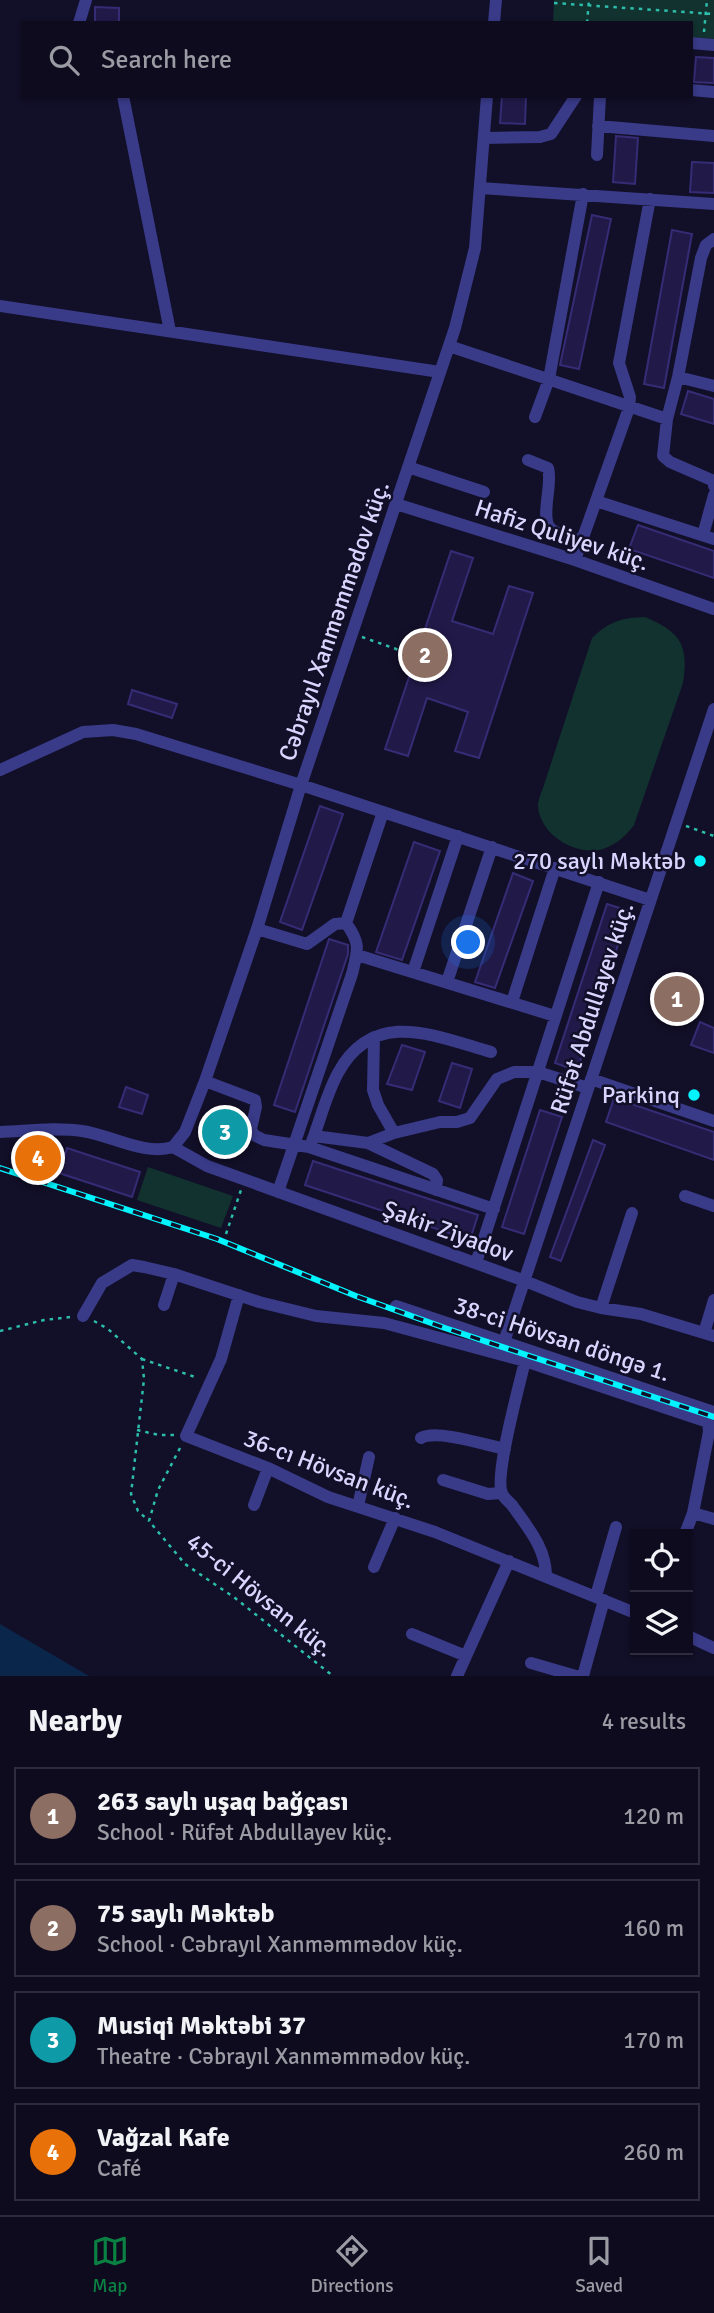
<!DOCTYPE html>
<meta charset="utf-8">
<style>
body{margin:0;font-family:Signika,sans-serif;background:#1c192b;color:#f1f3f6}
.controls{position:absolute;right:21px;bottom:21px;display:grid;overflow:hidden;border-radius:0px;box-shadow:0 2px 5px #0004}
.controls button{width:63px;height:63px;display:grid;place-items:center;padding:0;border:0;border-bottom:2px solid #2e2b3c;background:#0e0b1e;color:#f1f3f6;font:35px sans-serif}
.you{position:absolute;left:469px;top:943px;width:24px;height:24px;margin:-18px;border:5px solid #fff;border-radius:50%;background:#1a73e8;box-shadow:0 0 0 10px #1a73e833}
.badge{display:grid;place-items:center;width:46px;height:46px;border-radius:50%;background:#0b8043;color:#fff;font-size:23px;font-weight:700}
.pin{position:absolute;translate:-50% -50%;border:4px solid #fff;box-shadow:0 2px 7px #0006}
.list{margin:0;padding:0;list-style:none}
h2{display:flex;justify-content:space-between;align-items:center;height:91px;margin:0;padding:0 28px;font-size:30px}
h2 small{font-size:23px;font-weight:400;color:#9b9ba4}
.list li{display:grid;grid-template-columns:46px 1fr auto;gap:21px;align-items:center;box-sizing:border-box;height:98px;margin:0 14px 14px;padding:0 14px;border:2px solid #2e2b3c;border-radius:0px}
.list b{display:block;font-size:26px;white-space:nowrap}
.list p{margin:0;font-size:23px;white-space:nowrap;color:#9b9ba4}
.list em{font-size:23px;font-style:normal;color:#9b9ba4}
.icon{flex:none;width:38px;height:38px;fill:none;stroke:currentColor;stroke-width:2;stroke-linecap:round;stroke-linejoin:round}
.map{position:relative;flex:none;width:714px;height:1676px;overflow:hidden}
.search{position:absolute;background:#0e0b1e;box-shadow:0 2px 5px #0004;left:21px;right:21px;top:21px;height:77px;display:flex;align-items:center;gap:18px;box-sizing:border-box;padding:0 24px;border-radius:0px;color:#9b9ba4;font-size:26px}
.sheet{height:539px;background:#0e0b1e}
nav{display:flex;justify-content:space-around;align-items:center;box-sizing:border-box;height:98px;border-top:2px solid #2e2b3c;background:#0e0b1e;font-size:19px;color:#9b9ba4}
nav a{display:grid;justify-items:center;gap:4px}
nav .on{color:#0b8043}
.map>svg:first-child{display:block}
.green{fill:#12322f}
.water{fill:#0b264b}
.building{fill:#211a49;stroke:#362c76;stroke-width:2}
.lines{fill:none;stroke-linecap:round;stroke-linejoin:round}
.path{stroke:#2cbdab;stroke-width:2.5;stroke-dasharray:3.5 5;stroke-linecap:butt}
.minor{stroke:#393a88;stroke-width:12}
.rail-casing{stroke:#02f5ff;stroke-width:6}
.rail{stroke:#120f28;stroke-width:3.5;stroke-dasharray:10;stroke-linecap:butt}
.poi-dot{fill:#02f5ff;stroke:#120f28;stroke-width:2.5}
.labels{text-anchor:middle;stroke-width:5;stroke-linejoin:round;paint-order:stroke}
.street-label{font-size:24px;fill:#d8d6ff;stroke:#120f28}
.poi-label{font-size:24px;fill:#d8d6ff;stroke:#120f28;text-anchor:end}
</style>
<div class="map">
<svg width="714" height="1676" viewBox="0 0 714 1676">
<rect width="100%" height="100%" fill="#120f28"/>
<!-- green -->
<path class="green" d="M554 0H714V39L691 37V23H553Z
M645 617C680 632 689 644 683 683L634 825C625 837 617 844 603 849 576 857 538 834 538 804 539 799 541 792 543 788L592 638C610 621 621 618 645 617Z
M148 1167 233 1196 221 1228 137 1200Z"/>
<!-- water -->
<path class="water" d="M0 1624 89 1676H0Z"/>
<!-- building -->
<path class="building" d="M95 7 119 8V23H95Z
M696 57 714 58V83L694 82Z
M502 96H526L525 124 500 123Z
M616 136 638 138 635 184 613 182Z
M692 162 714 163V193L690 192Z
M592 215 611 219 579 369 560 365Z
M672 230 692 234 664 388 644 384Z
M688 391 714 399V424L681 414Z
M638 525 714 551V578L629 549Z
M451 551 473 558 452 621 493 634 509 586 533 593 479 758 455 751 468 712 427 698 408 756 385 749Z
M132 690 177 704 172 718 128 704Z
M320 806 343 814 302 930 280 922Z
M414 842 440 851 402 960 376 952Z
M513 873 533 881 495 988 475 982Z
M607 904 629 911 577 1071 555 1063Z
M329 939 348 945V954L295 1112 274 1105Z
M700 1022 714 1028V1053L691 1045Z
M402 1045 425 1052 412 1090 387 1084Z
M452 1063 472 1069 460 1108 439 1101Z
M126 1087 148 1095 142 1114 119 1107Z
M614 1098 714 1132V1160L606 1122Z
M219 1110 243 1118 231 1154 207 1146Z
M540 1110 562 1117 524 1234 502 1227Z
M593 1140 605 1145 561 1261 550 1257Z
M67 1148 140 1172 132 1197 59 1173Z
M313 1161 478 1215 470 1240 305 1185Z"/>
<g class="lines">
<!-- path -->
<path class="path" d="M554 3 714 14
M587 23 589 0
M704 32 707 0
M362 637 416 656
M686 826 714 836
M226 1234 241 1190
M94 1321 108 1329 142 1359 144 1379 131 1494 138 1511 149 1521
M0 1331 44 1320 71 1317
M142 1359 198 1378
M137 1430 159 1435H175
M180 1448 158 1490 149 1521 185 1564 235 1598 333 1676"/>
<!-- minor -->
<path class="minor" d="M79 23 86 0
M494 23 496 0
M691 43 714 45
M691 90 714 92
M123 96 170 331
M598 126 714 136
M484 138 540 137 551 134 576 96
M597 155 600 96
M480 188 714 204
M0 306 440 372
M449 346 667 419 678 377 701 258 706 245 714 239
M678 377 714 386
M535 417 549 379 583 194
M667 419 663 456 670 462 714 481V486
M528 460 548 468C553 484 540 517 550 528 557 535 573 538 582 541
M408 467 484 492
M596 501 714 539
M396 504 575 560 714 609
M703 535 714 495
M575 560 629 408 630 397 619 363 650 199
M0 770 83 732 113 730 136 734 301 785 650 900
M257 929 307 944 335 924 346 923
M357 955 555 1016
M413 972 458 836
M447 982 492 847
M512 1002 555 868
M374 1037 373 1090 378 1105 394 1133
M591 1079 714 1121
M205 1081 255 1100 256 1107 251 1129 254 1135 264 1140 309 1147 494 1209
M0 1132C27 1131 55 1127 82 1131 111 1135 144 1156 173 1147
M314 1136 368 1143 394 1133 440 1122H457L470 1118 497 1079 514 1072H538L588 1088
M368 1143 433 1174 437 1180 436 1190
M311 1144C320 1121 326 1095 338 1073 374 1007 435 1036 491 1052
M173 1147 185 1132 205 1081 257 929 301 785 455 328 475 248 487 96
M173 1147 207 1166 525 1281 577 1302 601 1308 641 1314 714 1336
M278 1192 352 974C358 949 361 944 346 923L383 812
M685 1196 714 1206
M476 1263 599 882
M239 1295 221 1359 186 1436 268 1468 328 1497 435 1532 635 1613
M164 1305 174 1274
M396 1306 714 1412
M601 1308 632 1213
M83 1316 102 1283 132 1265 144 1267 174 1274 259 1302 316 1316 384 1323 525 1361 708 1422 709 1432 693 1513 685 1534
M704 1333 714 1300
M504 1342 714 709
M525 1361C520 1383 494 1476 502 1493 503 1497 509 1502 512 1505 528 1528 546 1548 546 1576
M421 1438C436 1429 486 1445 505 1449
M443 1480 488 1494 501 1493
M254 1505 268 1468
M358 1506 369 1457
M693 1513 714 1519
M374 1567 395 1518
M596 1596 616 1527
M412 1634 466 1656
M688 1636 714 1648
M531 1663 576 1676
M457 1676 509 1561
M583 1676 604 1600"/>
<defs>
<path id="rail" d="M0 1168 217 1239 356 1296 445 1328 714 1417"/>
</defs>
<!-- rail casing -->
<use href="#rail" class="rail-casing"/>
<!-- rail -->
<use href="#rail" class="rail"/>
</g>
<!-- markers -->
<g class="poi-dot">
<circle cx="700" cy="861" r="7"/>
<circle cx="694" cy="1095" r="7"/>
</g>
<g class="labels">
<!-- street labels -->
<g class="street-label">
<text transform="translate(562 535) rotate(18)" y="8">Hafiz Quliyev küç.</text>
<text transform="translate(334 621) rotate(-71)" y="8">Cəbrayıl Xanməmmədov küç.</text>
<text transform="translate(592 1008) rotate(-72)" y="8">Rüfət Abdullayev küç.</text>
<text transform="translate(448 1231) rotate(20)" y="8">Şakir Ziyadov</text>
<text transform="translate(562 1339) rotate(18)" y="8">38-ci Hövsan döngə 1.</text>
<text transform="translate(329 1469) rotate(21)" y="8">36-cı Hövsan küç.</text>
<text transform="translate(260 1595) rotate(39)" y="8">45-ci Hövsan küç.</text>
</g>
<!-- poi labels -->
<g class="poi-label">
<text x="686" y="869">270 saylı Məktəb</text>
<text x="680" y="1103">Parkinq</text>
</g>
</g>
</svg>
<div class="controls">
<button><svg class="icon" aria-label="locate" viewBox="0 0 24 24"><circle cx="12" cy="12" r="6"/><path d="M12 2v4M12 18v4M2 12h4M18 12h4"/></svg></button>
<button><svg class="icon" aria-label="layers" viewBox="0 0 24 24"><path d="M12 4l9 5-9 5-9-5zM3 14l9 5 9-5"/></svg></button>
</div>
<div class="you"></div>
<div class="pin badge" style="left:677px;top:999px;background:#8d6e63">1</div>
<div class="pin badge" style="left:425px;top:655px;background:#8d6e63">2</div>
<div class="pin badge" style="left:225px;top:1132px;background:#0f9aa8">3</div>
<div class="pin badge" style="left:38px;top:1158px;background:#e8710a">4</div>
<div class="search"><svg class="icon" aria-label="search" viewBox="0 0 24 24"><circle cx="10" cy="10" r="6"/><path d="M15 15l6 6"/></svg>Search here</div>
</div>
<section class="sheet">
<h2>Nearby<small>4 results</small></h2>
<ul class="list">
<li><span class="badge" style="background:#8d6e63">1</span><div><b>263 saylı uşaq bağçası</b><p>School · Rüfət Abdullayev küç.</p></div><em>120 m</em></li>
<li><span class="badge" style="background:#8d6e63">2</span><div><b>75 saylı Məktəb</b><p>School · Cəbrayıl Xanməmmədov küç.</p></div><em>160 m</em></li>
<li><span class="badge" style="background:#0f9aa8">3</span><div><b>Musiqi Məktəbi 37</b><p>Theatre · Cəbrayıl Xanməmmədov küç.</p></div><em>170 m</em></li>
<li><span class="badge" style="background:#e8710a">4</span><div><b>Vağzal Kafe</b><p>Café</p></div><em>260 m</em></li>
</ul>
</section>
<nav>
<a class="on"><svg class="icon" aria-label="map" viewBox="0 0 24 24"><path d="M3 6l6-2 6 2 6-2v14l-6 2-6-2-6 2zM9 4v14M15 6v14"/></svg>Map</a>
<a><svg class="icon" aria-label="directions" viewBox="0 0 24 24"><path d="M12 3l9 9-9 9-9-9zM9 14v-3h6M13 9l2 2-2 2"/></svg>Directions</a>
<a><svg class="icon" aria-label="saved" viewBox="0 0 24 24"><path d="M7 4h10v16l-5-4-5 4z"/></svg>Saved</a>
</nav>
